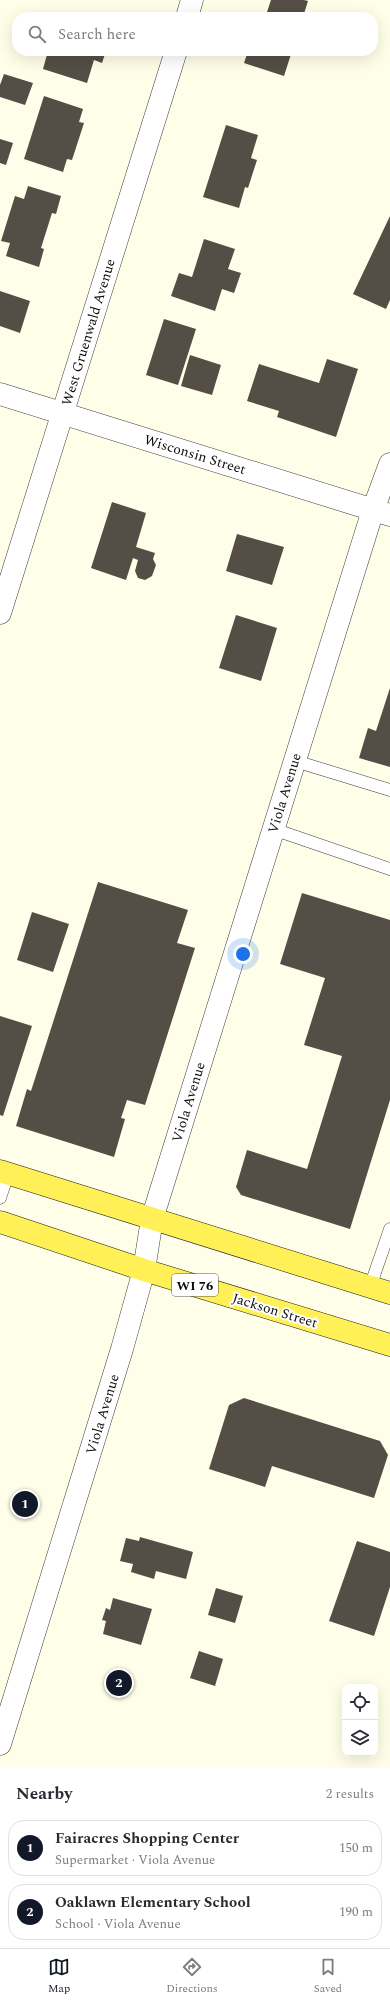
<!DOCTYPE html>
<meta charset="utf-8">
<style>
body{margin:0;font-family:Spectral,serif;background:#f7f7f7;color:#2b2b33}
.controls{position:absolute;right:12px;bottom:12px;display:grid;overflow:hidden;border-radius:8px;box-shadow:0 4px 16px #0002}
.controls button{width:36px;height:36px;display:grid;place-items:center;padding:0;border:0;border-bottom:1px solid #e1e1e2;background:#fff;color:#2b2b33;font:20px sans-serif}
.you{position:absolute;left:243px;top:954px;width:14px;height:14px;margin:-10px;border:3px solid #fff;border-radius:50%;background:#1a73e8;box-shadow:0 0 0 6px #1a73e833}
.badge{display:grid;place-items:center;width:26px;height:26px;border-radius:50%;background:#111827;color:#fff;font-size:13px;font-weight:700}
.pin{position:absolute;translate:-50% -50%;border:2px solid #fff;box-shadow:0 1px 4px #0006}
.list{margin:0;padding:0;list-style:none}
h2{display:flex;justify-content:space-between;align-items:center;height:52px;margin:0;padding:0 16px;font-size:17px}
h2 small{font-size:13px;font-weight:400;color:#7c7c81}
.list li{display:grid;grid-template-columns:26px 1fr auto;gap:12px;align-items:center;box-sizing:border-box;height:56px;margin:0 8px 8px;padding:0 8px;border:1px solid #e1e1e2;border-radius:16px}
.list b{display:block;font-size:15px;white-space:nowrap}
.list p{margin:0;font-size:13px;white-space:nowrap;color:#7c7c81}
.list em{font-size:13px;font-style:normal;color:#7c7c81}
.icon{flex:none;width:22px;height:22px;fill:none;stroke:currentColor;stroke-width:2;stroke-linecap:round;stroke-linejoin:round}
.map{position:relative;flex:none;width:390px;height:1768px;overflow:hidden}
.search{position:absolute;background:#fff;box-shadow:0 4px 16px #0002;left:12px;right:12px;top:12px;height:44px;display:flex;align-items:center;gap:10px;box-sizing:border-box;padding:0 14px;border-radius:16px;color:#7c7c81;font-size:15px}
.sheet{height:180px;background:#fff}
nav{display:flex;justify-content:space-around;align-items:center;box-sizing:border-box;height:56px;border-top:1px solid #e1e1e2;background:#fff;font-size:11px;color:#7c7c81}
nav a{display:grid;justify-items:center;gap:2px}
nav .on{color:#111827}
.map>svg:first-child{display:block}
.building{fill:#544e46}
.lines{fill:none;stroke-linecap:round;stroke-linejoin:round}
.service-casing{stroke:#3e3e3e;stroke-width:13}
.minor-casing{stroke:#3e3e3e;stroke-width:23}
.primary-casing{stroke:#1c1c1c;stroke-width:23}
.service{stroke:#fff;stroke-width:12}
.minor{stroke:#fff;stroke-width:22}
.primary{stroke:#fff058;stroke-width:22}
.labels{text-anchor:middle;stroke-width:4;stroke-linejoin:round;paint-order:stroke}
.shield{fill:#fff;stroke:#545454;stroke-width:1}
.shield-label{font-size:13px;font-weight:bold;fill:#0b0b0b}
.street-label{font-size:14px;fill:#0b0b0b;stroke:#fff}
</style>
<div class="map">
<svg width="390" height="1768" viewBox="0 0 390 1768">
<rect width="100%" height="100%" fill="#fffee8"/>
<!-- building -->
<path class="building" d="M271 0H304L308 1 303 17H259L260 13 266 15Z
M48 51H106L102 63 94 60 87 83 43 69Z
M248 51H292L284 76 244 63Z
M4 74 33 83 25 105 0 97V85Z
M44 96 83 109 79 122 84 123 72 160 67 159 63 172 24 159Z
M226 125 258 135 251 158 257 160 248 188 245 187 239 208 203 197Z
M0 139 13 143 6 165 0 163Z
M28 186 61 196 56 214 52 213 41 248 44 249 39 267 6 256 10 243 1 241 15 196 24 199Z
M390 216V300L386 309 353 294Z
M204 239 235 249 228 269 241 273 234 293 222 289 215 311 171 296 179 273 192 277Z
M0 291 30 301 20 333 0 326Z
M164 319 196 329 178 385 146 375Z
M190 355 221 365 212 395 181 386Z
M327 359 358 369 336 437 277 417 279 411 247 401 259 364 319 383Z
M112 502 146 513 136 547 155 553 153 559 156 565 152 576 145 580 138 578 135 571 138 560 133 558 126 580 91 568Z
M237 534 284 547 272 585 226 571Z
M236 615 277 628 261 681 219 668Z
M390 688V767L359 758 368 728 376 731Z
M98 882 188 910 177 943 195 948 145 1105 127 1100 121 1118 125 1119 114 1157 16 1126 27 1089 31 1091Z
M302 893 390 920V1100L350 1229 241 1195 236 1187 247 1150 307 1169 342 1056 304 1045 325 978 280 964Z
M32 912 69 924 53 972 17 960Z
M0 1016 32 1026 3 1116 0 1115Z
M244 1398 380 1441 388 1455 374 1498 272 1466 265 1487 209 1469 229 1405Z
M140 1537 193 1552 186 1579 156 1571 154 1579 131 1572 133 1564 120 1561 126 1538 139 1541Z
M357 1541 390 1552V1587L374 1636 329 1621Z
M216 1588 243 1596 235 1623 208 1615Z
M113 1598 152 1609 141 1645 103 1634 106 1621 102 1620 106 1608 110 1610Z
M199 1651 223 1659 215 1686 190 1678Z"/>
<g class="lines">
<defs>
<path id="service" d="M295 761 390 790
M273 829 390 869
M0 1198 8 1174
M370 1287 390 1229"/>
<path id="minor" d="M187 17 192 0
M0 394 390 515
M0 613 176 51
M0 1744 122 1349 144 1270 152 1219 373 510 390 464"/>
<path id="primary" d="M0 1171 390 1293
M0 1222 144 1270 390 1345"/>
</defs>
<!-- service casing -->
<use href="#service" class="service-casing"/>
<!-- minor casing -->
<use href="#minor" class="minor-casing"/>
<!-- primary casing -->
<use href="#primary" class="primary-casing"/>
<!-- service -->
<use href="#service" class="service"/>
<!-- minor -->
<use href="#minor" class="minor"/>
<!-- primary -->
<use href="#primary" class="primary"/>
</g>
<g class="labels">
<!-- shield labels -->
<rect class="shield" x="172" y="1274" width="46" height="22" rx="3"/>
<g class="shield-label">
<text x="195" y="1290">WI 76</text>
</g>
<!-- street labels -->
<g class="street-label">
<text transform="translate(88 332) rotate(-73)" y="5">West Gruenwald Avenue</text>
<text transform="translate(195 454) rotate(17)" y="5">Wisconsin Street</text>
<text transform="translate(284 793) rotate(-73)" y="5">Viola Avenue</text>
<text transform="translate(188 1102) rotate(-73)" y="5">Viola Avenue</text>
<text transform="translate(275 1310) rotate(17)" y="5">Jackson Street</text>
<text transform="translate(102 1414) rotate(-73)" y="5">Viola Avenue</text>
</g>
</g>
</svg>
<div class="controls">
<button><svg class="icon" aria-label="locate" viewBox="0 0 24 24"><circle cx="12" cy="12" r="6"/><path d="M12 2v4M12 18v4M2 12h4M18 12h4"/></svg></button>
<button><svg class="icon" aria-label="layers" viewBox="0 0 24 24"><path d="M12 4l9 5-9 5-9-5zM3 14l9 5 9-5"/></svg></button>
</div>
<div class="you"></div>
<div class="pin badge" style="left:25px;top:1504px">1</div>
<div class="pin badge" style="left:119px;top:1683px">2</div>
<div class="search"><svg class="icon" aria-label="search" viewBox="0 0 24 24"><circle cx="10" cy="10" r="6"/><path d="M15 15l6 6"/></svg>Search here</div>
</div>
<section class="sheet">
<h2>Nearby<small>2 results</small></h2>
<ul class="list">
<li><span class="badge">1</span><div><b>Fairacres Shopping Center</b><p>Supermarket · Viola Avenue</p></div><em>150 m</em></li>
<li><span class="badge">2</span><div><b>Oaklawn Elementary School</b><p>School · Viola Avenue</p></div><em>190 m</em></li>
</ul>
</section>
<nav>
<a class="on"><svg class="icon" aria-label="map" viewBox="0 0 24 24"><path d="M3 6l6-2 6 2 6-2v14l-6 2-6-2-6 2zM9 4v14M15 6v14"/></svg>Map</a>
<a><svg class="icon" aria-label="directions" viewBox="0 0 24 24"><path d="M12 3l9 9-9 9-9-9zM9 14v-3h6M13 9l2 2-2 2"/></svg>Directions</a>
<a><svg class="icon" aria-label="saved" viewBox="0 0 24 24"><path d="M7 4h10v16l-5-4-5 4z"/></svg>Saved</a>
</nav>
